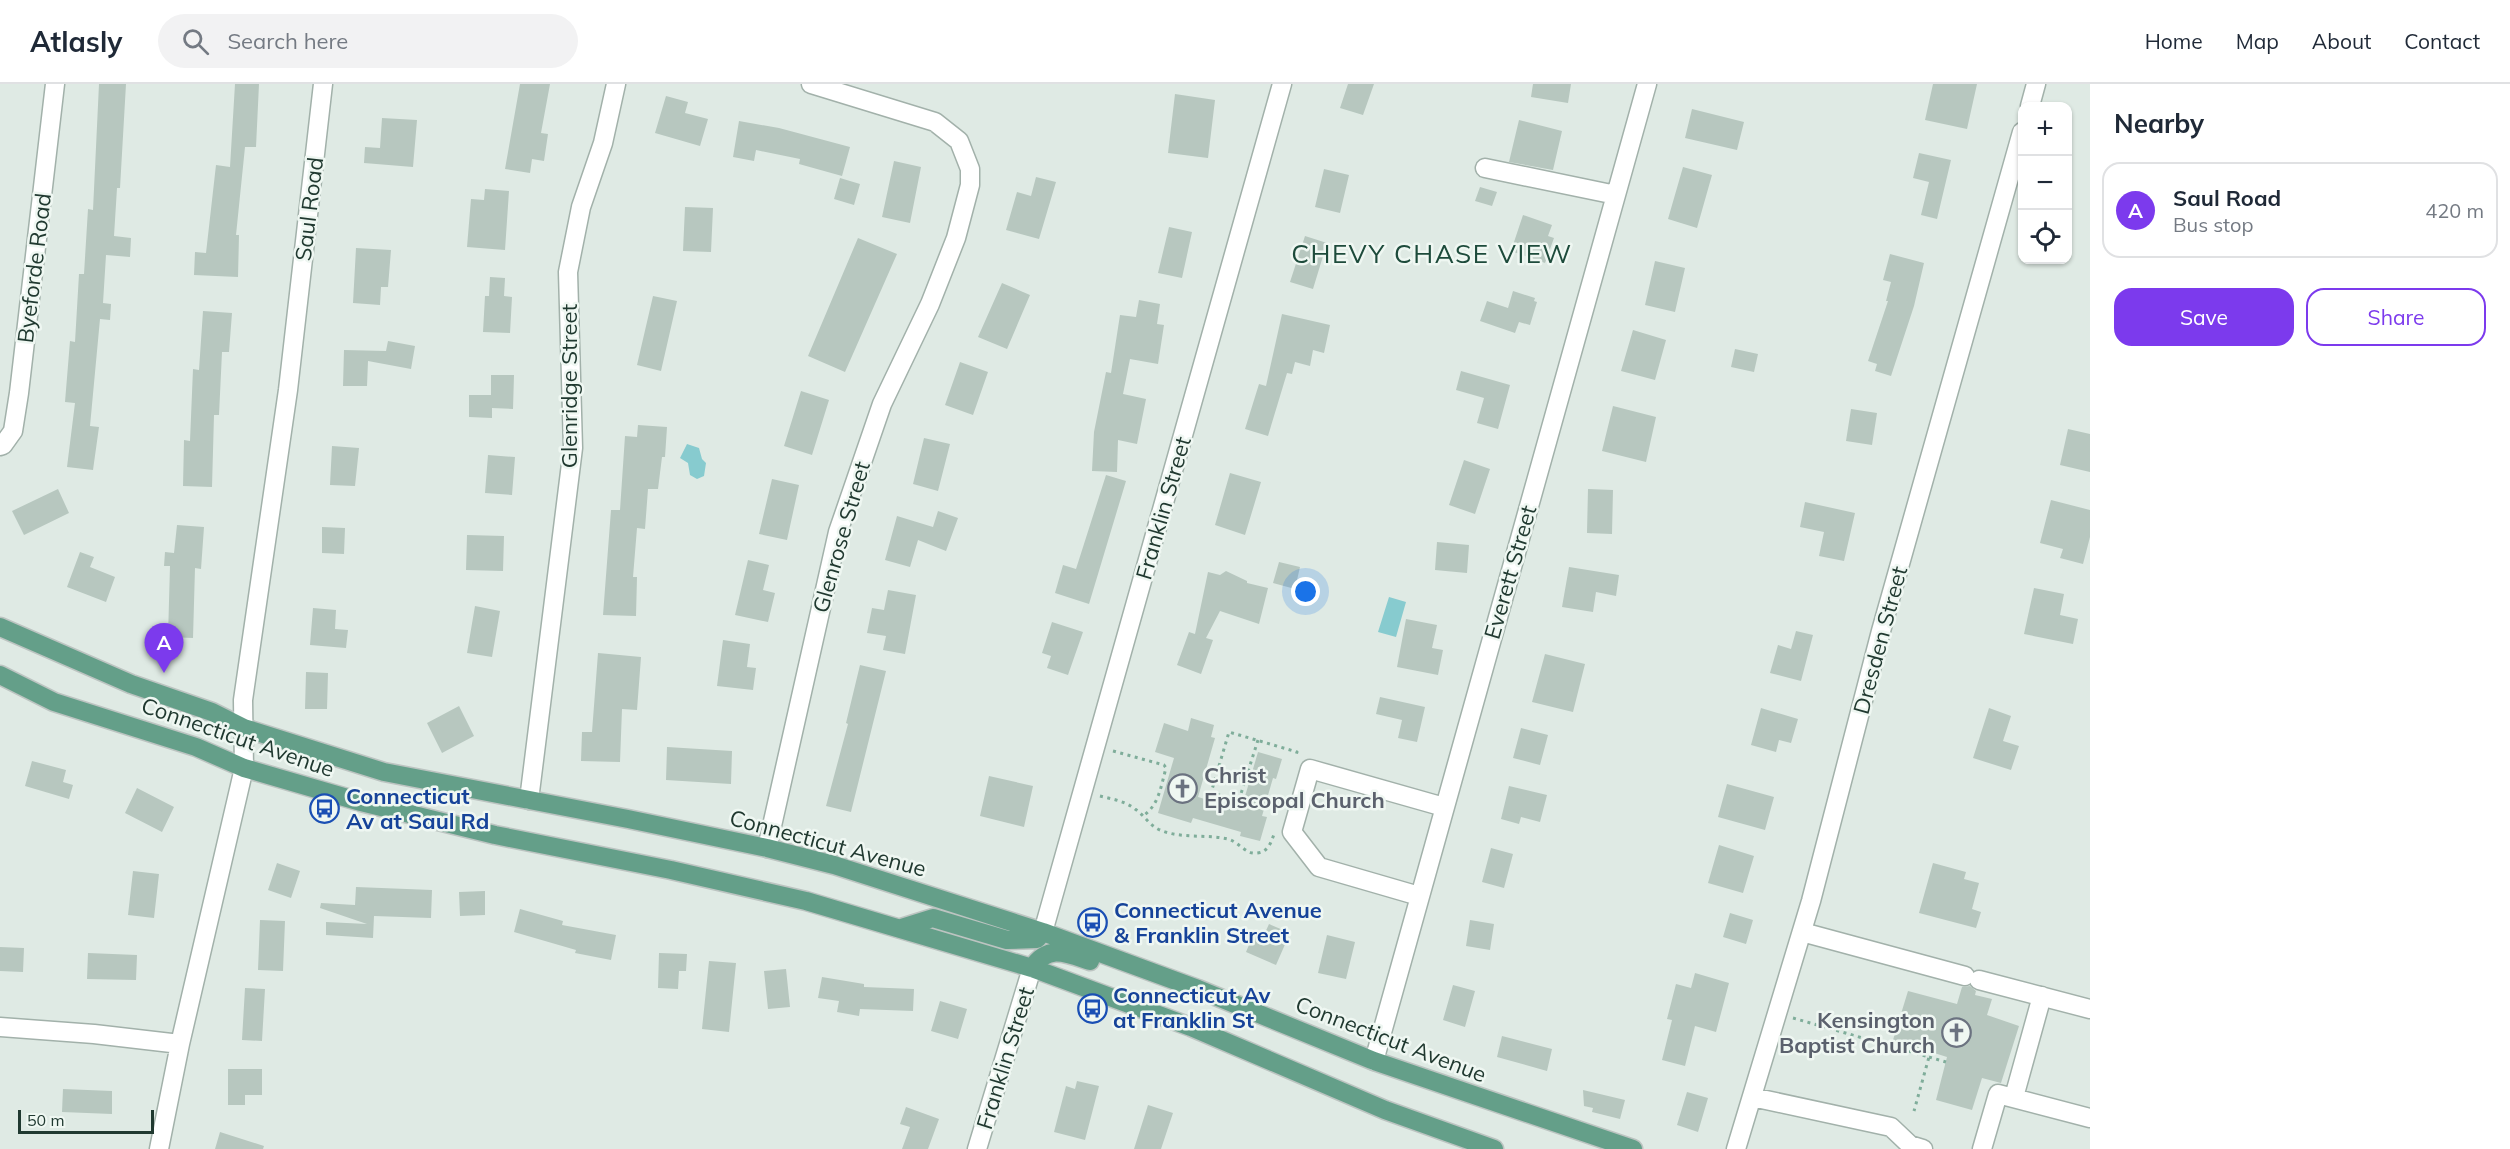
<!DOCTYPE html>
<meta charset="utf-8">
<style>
body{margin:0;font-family:Mulish,sans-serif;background:#f2f2f3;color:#1f2937}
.controls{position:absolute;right:18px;top:18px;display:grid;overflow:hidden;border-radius:12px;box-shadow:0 2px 4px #0004}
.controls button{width:54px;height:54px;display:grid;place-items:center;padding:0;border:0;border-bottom:2px solid #e0e1e3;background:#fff;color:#1f2937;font:30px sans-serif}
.scale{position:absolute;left:18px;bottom:15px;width:136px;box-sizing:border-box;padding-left:6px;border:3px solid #203930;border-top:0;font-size:16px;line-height:21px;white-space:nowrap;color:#203930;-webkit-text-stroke:4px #eff7f2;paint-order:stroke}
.you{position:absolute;left:1306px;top:508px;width:21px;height:21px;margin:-15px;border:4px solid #fff;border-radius:50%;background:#1a73e8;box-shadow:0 0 0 9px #1a73e833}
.badge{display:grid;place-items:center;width:39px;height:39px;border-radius:50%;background:#7c3aed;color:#fff;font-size:20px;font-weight:700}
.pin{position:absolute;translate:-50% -50px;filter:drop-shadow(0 2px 3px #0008)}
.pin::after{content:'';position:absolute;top:32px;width:21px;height:18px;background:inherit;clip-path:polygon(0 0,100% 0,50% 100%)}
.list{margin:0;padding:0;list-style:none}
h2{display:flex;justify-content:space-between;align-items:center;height:78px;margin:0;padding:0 24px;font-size:26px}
h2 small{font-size:20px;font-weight:400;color:#747a83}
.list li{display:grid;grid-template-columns:39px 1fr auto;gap:18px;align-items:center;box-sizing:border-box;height:96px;margin:0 12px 12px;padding:0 12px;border:2px solid #e0e1e3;border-radius:18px}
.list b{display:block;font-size:22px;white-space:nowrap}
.list p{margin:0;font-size:20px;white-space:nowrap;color:#747a83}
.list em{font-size:20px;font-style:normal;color:#747a83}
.actions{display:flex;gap:12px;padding:18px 24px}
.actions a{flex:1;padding:14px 0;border:2px solid #7c3aed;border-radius:18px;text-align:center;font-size:21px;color:#7c3aed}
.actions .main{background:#7c3aed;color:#fff}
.icon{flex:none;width:33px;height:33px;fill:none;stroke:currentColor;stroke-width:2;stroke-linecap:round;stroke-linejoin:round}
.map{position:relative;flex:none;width:2090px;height:1065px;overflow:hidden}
header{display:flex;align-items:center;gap:36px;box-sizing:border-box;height:84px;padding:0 30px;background:#fff;border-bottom:2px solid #e0e1e3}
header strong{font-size:28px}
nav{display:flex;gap:33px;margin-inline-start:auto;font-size:21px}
.search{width:420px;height:54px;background:#f2f2f3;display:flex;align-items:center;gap:15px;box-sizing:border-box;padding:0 21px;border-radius:33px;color:#747a83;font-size:22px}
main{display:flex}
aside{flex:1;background:#fff}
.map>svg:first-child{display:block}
.water{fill:#87cbcf}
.building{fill:#b7c7bf}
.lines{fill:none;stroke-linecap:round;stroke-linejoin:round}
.minor-casing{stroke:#a2b1aa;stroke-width:21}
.major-casing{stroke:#bcc4c1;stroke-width:21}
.path{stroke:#7fad9a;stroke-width:3;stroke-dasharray:3 4.5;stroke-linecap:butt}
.minor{stroke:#fff;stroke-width:18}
.major{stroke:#649f89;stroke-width:18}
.labels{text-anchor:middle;stroke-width:5;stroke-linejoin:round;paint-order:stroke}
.street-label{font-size:22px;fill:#203930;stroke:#eff7f2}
.worship-label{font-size:22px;font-weight:bold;fill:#5b616d;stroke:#eff7f2;text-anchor:start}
.transit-label{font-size:22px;font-weight:bold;fill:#164399;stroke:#eff7f2;text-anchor:start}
.quarter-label{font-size:26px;letter-spacing:1.5px;fill:#1d4b3b;stroke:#eff7f2}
</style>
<header>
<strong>Atlasly</strong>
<div class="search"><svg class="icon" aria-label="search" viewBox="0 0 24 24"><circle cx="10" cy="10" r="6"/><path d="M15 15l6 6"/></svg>Search here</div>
<nav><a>Home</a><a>Map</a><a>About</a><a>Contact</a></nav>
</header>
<main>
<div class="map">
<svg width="2090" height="1065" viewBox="0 0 2090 1065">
<rect width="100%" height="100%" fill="#dfeae4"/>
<!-- water -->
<path class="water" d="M687 360 699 364 702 375 706 379 704 392 697 395 690 391 688 379 680 374Z
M1389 513 1406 518 1396 553 1378 548Z"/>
<!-- building -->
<path class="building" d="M99 0H126L120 104H117L114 152 131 154 130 173 106 171 103 219 111 220 110 236 100 235 90 342 99 343 93 386 67 383 75 319 65 318 70 257 75 258 79 190H84L88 125 93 126Z
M235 0H259L256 63H245L236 151H239L238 193 194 191 195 168 206 169 216 81 230 83Z
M520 0H550L541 49 548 50 544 77 532 75 530 89 505 85Z
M1348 0H1374L1363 31 1340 24Z
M1533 0H1571L1568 19 1531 13Z
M1933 0H1977L1967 45 1925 36Z
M1175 10 1215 16 1208 74 1168 69Z
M666 12 688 18 685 29 708 35 700 62 655 49Z
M1692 25 1744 38 1737 66 1685 54Z
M382 34 417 36 413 83 364 79 365 63 380 64Z
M1519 36 1562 47 1553 86 1509 78Z
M739 37 779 44 850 63 842 92 799 80 800 75 756 66 754 77 733 73Z
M1919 69 1951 76 1937 135 1921 131 1929 98 1913 94Z
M894 77 921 83 910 139 882 133Z
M1683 83 1712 91 1697 144 1668 135Z
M1324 85 1349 91 1340 129 1315 123Z
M1036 93 1056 98 1039 155 1006 146 1017 108 1031 112Z
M840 94 860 100 854 121 834 115Z
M1480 103 1497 108 1492 122 1475 117Z
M485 105 509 107 505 166 467 163 471 115 484 116Z
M685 123 713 124 711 168 683 167Z
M1523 131 1552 141 1548 152 1554 154 1545 179 1511 167Z
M1169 143 1192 148 1182 194 1158 189Z
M1305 152 1327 159 1313 205 1290 198Z
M858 154 897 170 845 288 808 272Z
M356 164 391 166 388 203H381L380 221 353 219Z
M1890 170 1924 179 1914 222 1891 292 1875 287 1877 280 1868 277 1888 217H1886L1891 198 1883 196Z
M1655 177 1685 184 1675 228 1645 221Z
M490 193 505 194 504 212 512 213 510 249 483 248 485 212H489Z
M1002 199 1030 211 1007 265 978 253Z
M1513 207 1535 214 1534 217 1537 218 1530 241 1519 238 1515 249 1480 237 1487 217 1508 224Z
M653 212 677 217 661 287 637 281Z
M1139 216 1160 220 1157 240 1164 241 1158 280 1130 275 1123 310 1146 315 1137 360 1118 356 1117 388 1092 387 1094 348 1106 288 1111 289 1120 231 1136 233Z
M203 227 232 229 229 268H222L219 331H214L212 403 183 402 184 356 190 357 193 285 199 286Z
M1282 230 1330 241 1324 269 1313 266 1310 282 1295 278 1292 290 1287 289 1268 352 1245 345 1259 300 1266 302Z
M1633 246 1666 256 1655 296 1621 287Z
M388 257 415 262 411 285 368 277 367 302H343L344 266 386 267Z
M1735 265 1758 270 1754 288 1731 283Z
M960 278 988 288 973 331 945 321Z
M1461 287 1510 301 1498 345 1477 339 1484 314 1456 306Z
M491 291H514L513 325 492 324V334L469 333V311H491Z
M801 307 829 316 812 371 784 362Z
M1613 322 1656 333 1646 378 1602 367Z
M1851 325 1877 329 1872 361 1846 357Z
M638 341 667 343 665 373H662L658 405H648L645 445 637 444 633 493H637L636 532 603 531 611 426H620L625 352 637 353Z
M2068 345 2090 350V388L2060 381Z
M924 354 950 360 938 407 913 400Z
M332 362 359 364 355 402 330 401Z
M488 371 515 373 512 411 485 409Z
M1464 376 1490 385 1475 430 1449 421Z
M1230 389 1261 398 1245 451 1215 441Z
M1106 391 1126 397 1089 520 1055 509 1063 481 1076 485Z
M772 395 799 401 787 456 759 450Z
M58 405 69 429 24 451 12 427Z
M1588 405 1613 406 1612 450 1587 449Z
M2051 416 2090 426V453L2083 480 2060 474 2063 465 2040 459Z
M1805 418 1855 429 1844 477 1819 472 1824 448 1800 443Z
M938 427 958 434 946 467 918 456 910 483 885 476 897 432 933 443Z
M177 441 204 443 201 485 195 484 193 554 168 553 170 482H164L165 468 174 469Z
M322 443 345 444 344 470 322 469Z
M467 451 504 452 503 487 466 486Z
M1437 458 1469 461 1467 489 1435 486Z
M80 468 94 473 90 483 115 493 106 518 67 503Z
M748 476 769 481 763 506 775 509 768 538 735 531Z
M1279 478 1300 483 1295 505 1273 499Z
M1569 483 1619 491 1616 512 1596 508 1593 528 1562 523Z
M1226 487 1247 497V499L1268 504 1259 540 1220 527 1206 554 1213 556 1201 590 1177 581 1189 548 1195 550 1208 488 1220 491Z
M2034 504 2064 510 2060 531 2078 535 2073 560 2024 550Z
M888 506 916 511 905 570 883 566 886 552 867 549 872 524 884 526Z
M475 522 500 527 492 573 467 569Z
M313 524 336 526 335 545 348 546 346 564 310 561Z
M1406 535 1437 541 1432 564 1443 566 1438 591 1397 583Z
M1052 538 1083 548 1068 591 1047 584 1051 572 1042 569Z
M1796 547 1813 551 1801 597 1770 589 1778 561 1791 565Z
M723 556 750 560 747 583 756 584 753 606 717 602Z
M598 569 641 573 637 626 622 625 620 678 581 677 582 648H592Z
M1545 570 1585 580 1573 628 1532 618Z
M860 581 886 587 851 728 826 722 848 640 846 639Z
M306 588 328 589 327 625H305Z
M1380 613 1425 623 1417 658 1398 654 1402 636 1376 630Z
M459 622 474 652 442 669 427 639Z
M1761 624 1798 635 1791 659 1779 656 1776 668 1751 661Z
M1989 624 2011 632 2003 657 2019 662 2011 686 1973 674Z
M1191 634 1214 641 1211 653 1215 654 1198 713 1241 726 1258 668 1282 675 1276 695 1273 694 1262 732 1267 733 1260 757 1240 752 1241 748 1193 734 1191 739 1158 729 1174 674 1155 668 1164 639 1188 647Z
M1521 644 1548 651 1540 681 1513 674Z
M667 663 732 667 731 700 666 696Z
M32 677 66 686 63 698 73 701 69 715 25 702Z
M989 692 1033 702 1024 743 980 732Z
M1727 700 1774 713 1765 746 1718 733Z
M1509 702 1547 711 1540 738 1521 733 1519 740 1501 735Z
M137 704 174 723 162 748 125 729Z
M1719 761 1754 772 1743 809 1708 799Z
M1491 764 1513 770 1504 804 1482 798Z
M277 779 300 787 291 814 268 806Z
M1933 779 1966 788 1964 795 1979 799 1972 825 1981 828 1976 844 1919 829Z
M133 787 159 790 154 834 128 831Z
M356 803 432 806 431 834 374 832 373 854 326 851V838L367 840 320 824 321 819 355 821Z
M485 807V831L460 832 459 808Z
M520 825 563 837 562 841 616 851 611 876 575 869 576 866 514 848Z
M1730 829 1753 836 1746 860 1723 853Z
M260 836 285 837 283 887 258 886Z
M1470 836 1494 840 1490 866 1466 862Z
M1269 840 1290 849 1276 881 1246 868 1255 847 1264 851Z
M1327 851 1355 858 1346 895 1318 889Z
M0 863 24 864 23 888 0 887Z
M88 869 137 871 136 896 87 895Z
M659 869 687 870 686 887H679L678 905 658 904Z
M709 877 736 879 729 948 702 945Z
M786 885 790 923 768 925 764 887Z
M1695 889 1729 899 1716 948 1695 942 1685 982 1662 976 1672 936 1667 935 1676 900 1691 904Z
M822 893 864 900V903L914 905 913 927 860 925 859 932 837 928 839 917 818 914Z
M1453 901 1475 907 1465 943 1443 936Z
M1970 902 1976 907 1975 911 1992 915 1987 931 2019 942 2001 999 1982 994 1972 1026 1936 1016 1947 973 1893 956 1908 907 1957 920 1962 903Z
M245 904 265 905 262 957 242 956Z
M940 917 967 925 958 955 931 947Z
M1502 952 1552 965 1547 987 1497 973Z
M228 985H262V1011H245V1021H228Z
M1077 997 1099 1002 1085 1056 1054 1048 1066 1002 1075 1005Z
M63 1005 112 1007V1030L62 1028Z
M1583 1006 1625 1016 1620 1035 1592 1028 1593 1024 1584 1022Z
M1687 1008 1708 1014 1698 1048 1677 1041Z
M1148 1021 1173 1029 1161 1065H1134Z
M906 1023 939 1035 928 1065H902L910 1043 900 1040Z
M220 1048 264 1062 263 1065H215Z"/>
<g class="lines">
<defs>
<path id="minor" d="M2030 22 2036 0
M1485 84 1616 111
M0 362 3 361 13 347 19 309 55 0
M529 716 573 364 568 188 581 123 603 59 616 0
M767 764 838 448 882 320 930 220 956 154 970 101V85L959 57 935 38 811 0
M1419 812 1319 783 1292 748 1310 685 1444 723
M1043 848 1282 0
M1802 848 1965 892
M1979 896 2090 925
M0 943 94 950 180 960
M1374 977 1647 0
M1752 1013 1891 1043 1910 1061 1923 1065
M2014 1013 2042 912
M159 1065 180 960 244 684 243 616 288 306 323 0
M977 1065 1032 884
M1736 1065 1811 817 1881 547 2022 48
M1982 1065 1998 1010 2090 1034"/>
<path id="major" d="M0 543 131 600 212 628 244 644 384 688 628 735 767 764 834 781 1043 848 1198 905 1374 977 1633 1065
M0 591 54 618 196 663 244 684 361 718 495 751 671 786 806 817 1032 884 1191 943 1385 1026 1494 1065
M901 844 933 834 1007 856 1037 855 1043 848
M1032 884C1048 860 1066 869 1090 877"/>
</defs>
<!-- minor casing -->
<use href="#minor" class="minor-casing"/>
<!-- major casing -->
<use href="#major" class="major-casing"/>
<!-- path -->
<path class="path" d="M1258 656 1239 716 1211 709 1229 648 1297 668 1295 674
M1113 667 1164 681 1166 684C1161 702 1159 721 1143 732
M1100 712C1112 715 1125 717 1135 725 1144 731 1150 742 1160 746 1181 755 1206 750 1228 755 1239 758 1246 771 1257 769 1268 768 1271 759 1274 750
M1793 934 1929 973 1914 1027
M1929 973 1946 978"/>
<!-- minor -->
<use href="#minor" class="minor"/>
<!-- major -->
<use href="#major" class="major"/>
</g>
<!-- icons -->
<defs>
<symbol id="church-ring" viewBox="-11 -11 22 22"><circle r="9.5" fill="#eff7f2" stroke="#6b7280" stroke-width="1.5"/><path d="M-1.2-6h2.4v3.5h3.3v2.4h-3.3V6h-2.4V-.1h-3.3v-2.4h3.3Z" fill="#6b7280"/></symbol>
<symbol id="bus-ring" viewBox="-11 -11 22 22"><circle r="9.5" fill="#eff7f2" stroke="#1a4fb4" stroke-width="1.5"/><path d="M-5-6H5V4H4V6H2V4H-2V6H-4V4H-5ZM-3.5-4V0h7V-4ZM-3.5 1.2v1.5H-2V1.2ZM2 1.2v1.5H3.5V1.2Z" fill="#1a4fb4"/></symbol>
</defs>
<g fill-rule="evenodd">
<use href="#church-ring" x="1166" y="688" width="33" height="33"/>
<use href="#bus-ring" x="308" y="708" width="33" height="33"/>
<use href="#bus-ring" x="1076" y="822" width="33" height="33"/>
<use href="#bus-ring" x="1076" y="908" width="33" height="33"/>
<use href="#church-ring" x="1940" y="932" width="33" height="33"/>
</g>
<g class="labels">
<!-- street labels -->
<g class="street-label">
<text transform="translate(309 125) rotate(-83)" y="8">Saul Road</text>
<text transform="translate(34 184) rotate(-83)" y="8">Byeforde Road</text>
<text transform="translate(569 302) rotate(-90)" y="8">Glenridge Street</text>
<text transform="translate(1163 424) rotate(-74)" y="8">Franklin Street</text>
<text transform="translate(841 453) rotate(-74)" y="8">Glenrose Street</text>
<text transform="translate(1510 488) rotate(-74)" y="8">Everett Street</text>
<text transform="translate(1880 556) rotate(-75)" y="8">Dresden Street</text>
<text transform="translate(238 653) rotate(19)" y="8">Connecticut Avenue</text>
<text transform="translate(828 759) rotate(15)" y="8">Connecticut Avenue</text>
<text transform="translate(1391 955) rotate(21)" y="8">Connecticut Avenue</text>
<text transform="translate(1005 974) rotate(-73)" y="8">Franklin Street</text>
</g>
<!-- worship labels -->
<g class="worship-label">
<text x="1204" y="699">Christ<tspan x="1204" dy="25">Episcopal Church</tspan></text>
<text x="1935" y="944" text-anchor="end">Kensington<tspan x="1935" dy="25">Baptist Church</tspan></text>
</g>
<!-- transit labels -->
<g class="transit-label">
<text x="346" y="720">Connecticut<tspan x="346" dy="25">Av at Saul Rd</tspan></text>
<text x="1114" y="834">Connecticut Avenue<tspan x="1114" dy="25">&amp; Franklin Street</tspan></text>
<text x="1113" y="919">Connecticut Av<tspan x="1113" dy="25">at Franklin St</tspan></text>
</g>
<!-- quarter labels -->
<g class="quarter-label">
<text x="1432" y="179">CHEVY CHASE VIEW</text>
</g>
</g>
</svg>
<div class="controls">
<button>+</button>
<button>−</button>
<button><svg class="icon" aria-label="locate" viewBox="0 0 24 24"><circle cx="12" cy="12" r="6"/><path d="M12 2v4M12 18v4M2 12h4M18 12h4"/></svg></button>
</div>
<div class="scale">50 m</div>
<div class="you"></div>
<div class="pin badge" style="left:164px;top:589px">A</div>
</div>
<aside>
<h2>Nearby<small></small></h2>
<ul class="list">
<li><span class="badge">A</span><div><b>Saul Road</b><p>Bus stop</p></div><em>420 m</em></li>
</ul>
<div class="actions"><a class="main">Save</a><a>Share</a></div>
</aside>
</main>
